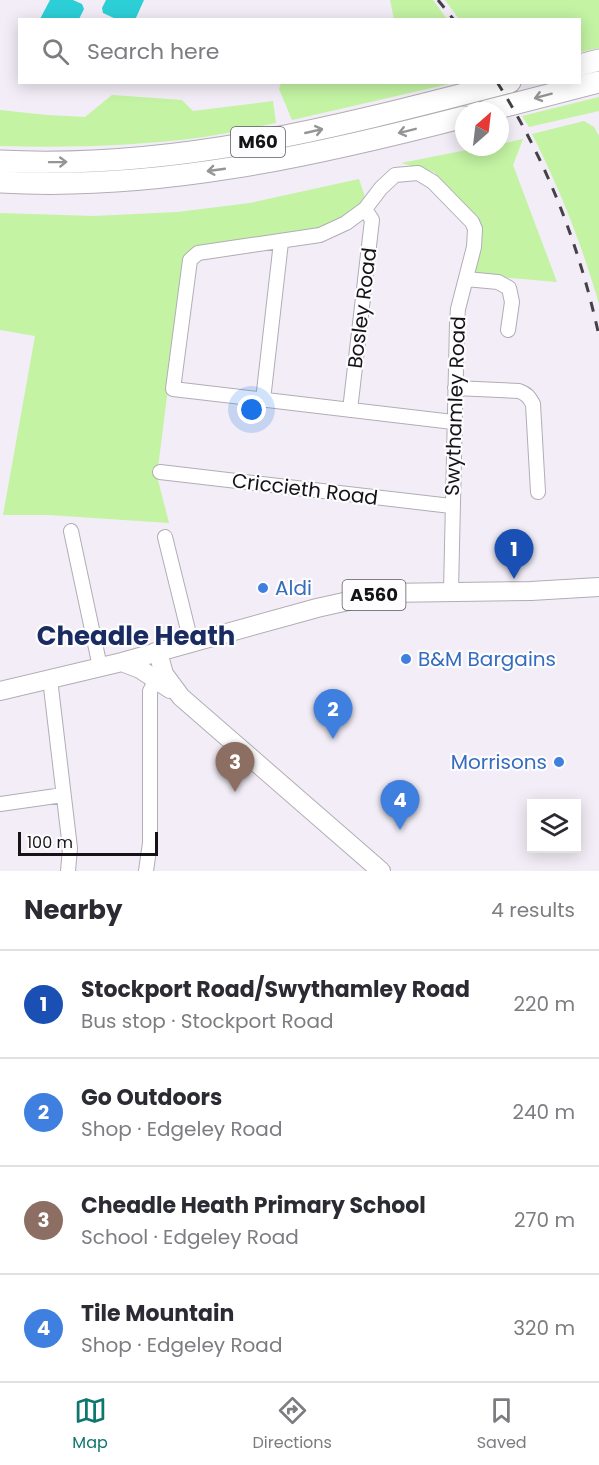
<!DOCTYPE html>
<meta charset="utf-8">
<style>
body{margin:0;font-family:Poppins,sans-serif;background:#f2f2f3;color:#2b2b33}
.controls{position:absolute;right:18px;bottom:18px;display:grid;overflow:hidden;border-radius:0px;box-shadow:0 3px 15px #0003}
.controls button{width:54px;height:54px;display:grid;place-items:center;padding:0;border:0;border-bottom:2px solid #e1e1e2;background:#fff;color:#2b2b33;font:30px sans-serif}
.compass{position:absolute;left:455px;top:102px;width:54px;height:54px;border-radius:50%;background:#fff;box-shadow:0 3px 15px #0003;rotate:28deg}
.scale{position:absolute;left:18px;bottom:15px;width:140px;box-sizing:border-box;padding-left:6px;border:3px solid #151316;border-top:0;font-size:16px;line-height:21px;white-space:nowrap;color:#151316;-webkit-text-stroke:4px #fdfcfe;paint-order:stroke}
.you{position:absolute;left:252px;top:410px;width:21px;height:21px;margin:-15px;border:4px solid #fff;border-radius:50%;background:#1a73e8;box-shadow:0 0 0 9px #1a73e833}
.badge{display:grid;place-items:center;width:39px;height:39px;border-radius:50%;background:#0f766e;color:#fff;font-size:20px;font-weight:700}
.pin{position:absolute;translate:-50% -50px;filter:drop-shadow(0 2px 3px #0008)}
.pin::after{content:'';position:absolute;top:32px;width:21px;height:18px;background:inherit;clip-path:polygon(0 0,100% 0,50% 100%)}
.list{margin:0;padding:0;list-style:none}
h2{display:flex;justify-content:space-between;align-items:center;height:78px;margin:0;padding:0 24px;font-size:26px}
h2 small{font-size:20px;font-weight:400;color:#7c7c81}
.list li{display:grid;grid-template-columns:39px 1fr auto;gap:18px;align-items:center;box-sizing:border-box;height:108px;padding:0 24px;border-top:2px solid #e1e1e2}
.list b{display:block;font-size:22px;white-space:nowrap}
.list p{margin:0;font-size:20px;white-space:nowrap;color:#7c7c81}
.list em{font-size:20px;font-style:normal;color:#7c7c81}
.icon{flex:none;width:33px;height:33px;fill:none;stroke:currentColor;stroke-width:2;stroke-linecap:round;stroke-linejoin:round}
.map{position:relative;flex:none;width:599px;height:871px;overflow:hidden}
.search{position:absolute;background:#fff;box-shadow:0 3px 15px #0003;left:18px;right:18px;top:18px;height:66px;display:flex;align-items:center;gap:15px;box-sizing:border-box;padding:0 21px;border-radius:0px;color:#7c7c81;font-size:22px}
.sheet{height:510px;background:#fff}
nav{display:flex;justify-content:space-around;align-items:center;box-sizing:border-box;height:84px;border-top:2px solid #e1e1e2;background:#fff;font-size:16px;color:#7c7c81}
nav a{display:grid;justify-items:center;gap:3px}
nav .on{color:#0f766e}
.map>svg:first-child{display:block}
.green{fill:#c3f3a3}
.water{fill:#2dcfd7}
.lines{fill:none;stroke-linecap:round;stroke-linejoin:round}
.minor-casing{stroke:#b2adb5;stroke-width:16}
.major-casing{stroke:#b2adb5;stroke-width:20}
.highway-casing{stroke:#b2adb5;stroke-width:23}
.minor{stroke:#fff;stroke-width:14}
.major{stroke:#fff;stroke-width:18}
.highway{stroke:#fff;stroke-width:21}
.rail{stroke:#454247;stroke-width:3;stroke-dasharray:10 10;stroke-linecap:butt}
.oneway{stroke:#969596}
.shop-dot{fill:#3f7fe0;stroke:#fdfcfe;stroke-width:2}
.labels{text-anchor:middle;stroke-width:4.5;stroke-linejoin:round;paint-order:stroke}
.shield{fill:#fdfcfe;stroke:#5b595c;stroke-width:1.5}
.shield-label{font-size:18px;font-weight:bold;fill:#151316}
.street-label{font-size:20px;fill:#151316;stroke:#fdfcfe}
.shop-label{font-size:20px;fill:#366cbe;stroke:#fdfcfe;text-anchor:start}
.district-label{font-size:26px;font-weight:bold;fill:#1a2b62;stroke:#fdfcfe}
</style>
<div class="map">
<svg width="599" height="871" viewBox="0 0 599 871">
<rect width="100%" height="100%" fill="#f2edf6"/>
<!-- green -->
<path class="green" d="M390 0H433L447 19H394Z
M445 0H599V48L580 52V20L459 19Z
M281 83V82L453 83 292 120 279 89Z
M112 95 182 100 193 111 273 101 276 123C252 128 228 133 204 137 138 146 66 148 0 146V110L47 115 85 117Z
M599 97V111L529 127 522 116Z
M584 121 594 127 599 136V304C582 245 560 189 532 134Z
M523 139 513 165 557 282 474 275 481 239 477 219 434 172 401 163 482 147H500V144Z
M359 179 366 200 328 228 194 252 172 391 167 396 157 476 169 523 49 515H3L35 336 0 330V213L94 216 177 212 250 203Z"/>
<!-- water -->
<path class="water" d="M50 0H73L82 4 84 9 79 19H40Z
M106 0H144L135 20 116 19 103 13 102 8Z"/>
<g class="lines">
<defs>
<path id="minor" d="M466 279 498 282 509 288 512 302 508 330
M455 388 519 391C527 394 529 397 533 404L538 492
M263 400 281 242
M350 410 372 220 365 209
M160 472 451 506
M71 531 100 667
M165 537 191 642
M451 591 457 323 458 309 474 247 475 229 472 222 433 182 418 173 395 175 381 188 365 209 346 223 320 235 198 253 190 260 173 389 453 422
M50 679 70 848 68 871
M0 804 63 795
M146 871 150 843V691L156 680"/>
<path id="major" d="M155 652 159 656 164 674 181 697 381 871
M122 662 140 669 170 689
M0 691 122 662 317 608 384 593 531 591 599 587"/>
<path id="highway" d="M580 65 599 60
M486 111 599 82
M0 161C177 170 340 126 510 82
M0 182C157 191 313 156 464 117"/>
</defs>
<!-- minor casing -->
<use href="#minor" class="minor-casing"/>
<!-- major casing -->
<use href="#major" class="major-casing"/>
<!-- highway casing -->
<use href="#highway" class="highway-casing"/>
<!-- minor -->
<use href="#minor" class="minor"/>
<!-- major -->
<use href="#major" class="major"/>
<!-- highway -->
<use href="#highway" class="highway"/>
<!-- rail -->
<path class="rail" d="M438 0 454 20
M497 82C546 159 580 247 599 336"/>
</g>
<!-- one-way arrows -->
<defs><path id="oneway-shaft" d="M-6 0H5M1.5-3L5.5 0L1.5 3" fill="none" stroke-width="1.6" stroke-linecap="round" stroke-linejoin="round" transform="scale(1.5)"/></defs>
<g class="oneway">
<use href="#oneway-shaft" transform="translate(543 96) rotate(165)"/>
<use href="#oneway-shaft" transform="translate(314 131) rotate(-13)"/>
<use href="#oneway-shaft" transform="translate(407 131) rotate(166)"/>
<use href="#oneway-shaft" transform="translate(58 162) rotate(-1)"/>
<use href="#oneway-shaft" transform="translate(216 170) rotate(172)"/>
</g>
<!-- markers -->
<g class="shop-dot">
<circle cx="263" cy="588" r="6"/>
<circle cx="406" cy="659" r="6"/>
<circle cx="559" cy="762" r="6"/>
</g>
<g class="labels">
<!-- shield labels -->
<g class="shield">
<rect x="231" y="127" width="54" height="30" rx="4.5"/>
<rect x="342.5" y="580" width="63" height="30" rx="4.5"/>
</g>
<g class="shield-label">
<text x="258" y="148">M60</text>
<text x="374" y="601">A560</text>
</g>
<!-- street labels -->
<g class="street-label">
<text transform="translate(362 308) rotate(-83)" y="7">Bosley Road</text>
<text transform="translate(455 406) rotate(-88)" y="7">Swythamley Road</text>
<text transform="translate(305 489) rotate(7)" y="7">Criccieth Road</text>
</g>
<!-- shop labels -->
<g class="shop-label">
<text x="275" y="595">Aldi</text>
<text x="418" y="666">B&amp;M Bargains</text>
<text x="547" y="769" text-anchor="end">Morrisons</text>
</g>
<!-- district labels -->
<g class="district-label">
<text x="136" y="645">Cheadle Heath</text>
</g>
</g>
</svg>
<div class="controls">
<button><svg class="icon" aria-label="layers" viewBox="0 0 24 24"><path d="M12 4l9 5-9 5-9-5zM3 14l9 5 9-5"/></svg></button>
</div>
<svg class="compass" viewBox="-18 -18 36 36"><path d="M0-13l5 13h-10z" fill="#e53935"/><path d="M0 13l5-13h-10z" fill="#7c7c81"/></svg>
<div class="scale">100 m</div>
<div class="you"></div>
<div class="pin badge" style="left:514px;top:579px;background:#1a4fb4">1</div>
<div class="pin badge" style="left:333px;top:739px;background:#3f7fe0">2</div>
<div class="pin badge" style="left:235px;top:792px;background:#8d6e63">3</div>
<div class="pin badge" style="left:400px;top:830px;background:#3f7fe0">4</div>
<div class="search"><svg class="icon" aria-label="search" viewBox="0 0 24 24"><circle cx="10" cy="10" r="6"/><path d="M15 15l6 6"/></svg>Search here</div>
</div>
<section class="sheet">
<h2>Nearby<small>4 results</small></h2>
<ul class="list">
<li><span class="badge" style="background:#1a4fb4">1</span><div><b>Stockport Road/Swythamley Road</b><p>Bus stop · Stockport Road</p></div><em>220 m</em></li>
<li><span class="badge" style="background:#3f7fe0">2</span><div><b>Go Outdoors</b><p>Shop · Edgeley Road</p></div><em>240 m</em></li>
<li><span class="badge" style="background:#8d6e63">3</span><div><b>Cheadle Heath Primary School</b><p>School · Edgeley Road</p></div><em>270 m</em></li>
<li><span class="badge" style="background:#3f7fe0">4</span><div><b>Tile Mountain</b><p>Shop · Edgeley Road</p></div><em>320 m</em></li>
</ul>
</section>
<nav>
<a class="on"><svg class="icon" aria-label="map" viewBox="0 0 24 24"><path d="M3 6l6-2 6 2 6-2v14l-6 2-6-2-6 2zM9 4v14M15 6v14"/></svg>Map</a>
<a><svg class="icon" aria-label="directions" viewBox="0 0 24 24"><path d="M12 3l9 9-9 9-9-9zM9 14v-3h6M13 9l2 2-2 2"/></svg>Directions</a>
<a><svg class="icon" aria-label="saved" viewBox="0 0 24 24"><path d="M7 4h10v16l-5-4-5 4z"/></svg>Saved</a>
</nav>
